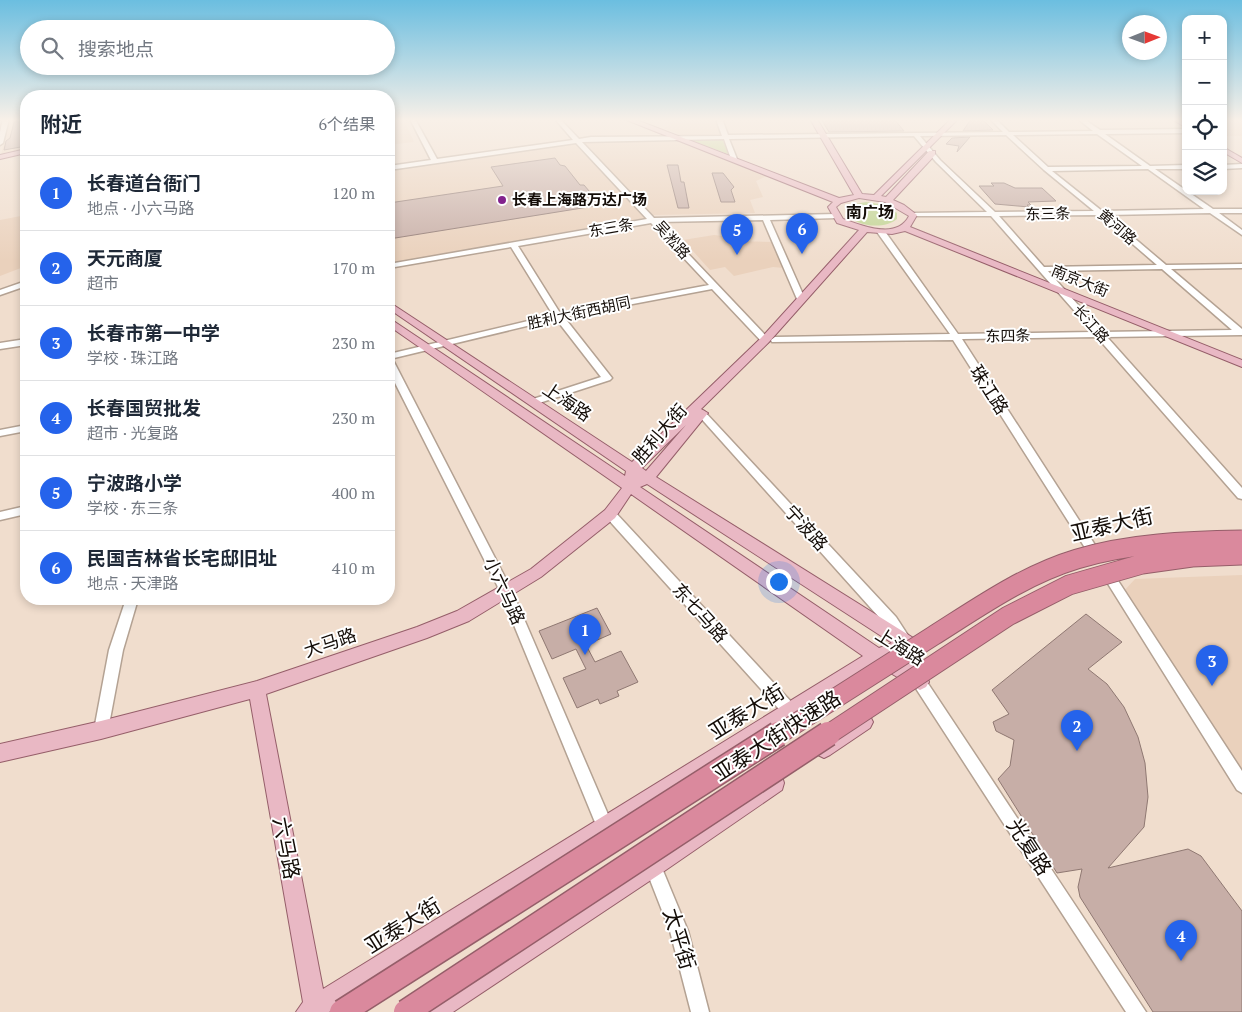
<!DOCTYPE html>
<html lang="zh">
<meta charset="utf-8">
<style>
body{margin:0;font-family:"PT Serif","Noto Sans SC",serif;background:#f6f6f7;color:#1f2937}
.controls{position:absolute;right:15px;top:15px;display:grid;overflow:hidden;border-radius:10px;box-shadow:0 2px 8px #0003}
.controls button{width:45px;height:45px;display:grid;place-items:center;padding:0;border:0;border-bottom:1px solid #e0e1e3;background:#fff;color:#1f2937;font:25px sans-serif}
.compass{position:absolute;left:1122px;top:15px;width:45px;height:45px;border-radius:50%;background:#fff;box-shadow:0 2px 8px #0003;rotate:89deg}
.you{position:absolute;left:778px;top:581px;width:18px;height:18px;margin:-12px;border:4px solid #fff;border-radius:50%;background:#1a73e8;box-shadow:0 0 0 8px #1a73e833}
.badge{display:grid;place-items:center;width:32px;height:32px;border-radius:50%;background:#2563eb;color:#fff;font-size:16px;font-weight:700}
.pin{position:absolute;translate:-50% -41px;filter:drop-shadow(0 1px 2px #0008)}
.pin::after{content:'';position:absolute;top:26px;width:18px;height:15px;background:inherit;clip-path:polygon(0 0,100% 0,50% 100%)}
.list{margin:0;padding:0;list-style:none}
h2{display:flex;justify-content:space-between;align-items:center;height:65px;margin:0;padding:0 20px;font-size:21px}
h2 small{font-size:16px;font-weight:400;color:#747a83}
.list li{display:grid;grid-template-columns:32px 1fr auto;gap:15px;align-items:center;box-sizing:border-box;height:75px;padding:0 20px;border-top:1px solid #e0e1e3}
.list b{display:block;font-size:19px;white-space:nowrap}
.list p{margin:0;font-size:16px;white-space:nowrap;color:#747a83}
.list em{font-size:16px;font-style:normal;color:#747a83}
.icon{flex:none;width:28px;height:28px;fill:none;stroke:currentColor;stroke-width:2;stroke-linecap:round;stroke-linejoin:round}
.map{position:relative;flex:none;width:1242px;height:1012px;overflow:hidden}
.search{position:absolute;background:#fff;box-shadow:0 2px 8px #0003;left:20px;top:20px;width:375px;height:55px;display:flex;align-items:center;gap:12px;box-sizing:border-box;padding:0 18px;border-radius:28px;color:#747a83;font-size:19px}
.panel{position:absolute;background:#fff;box-shadow:0 2px 8px #0003;left:20px;top:90px;width:375px;height:515px;border-radius:20px}
.map>svg:first-child{display:block}
.built{fill:#ead1bc}
.green{fill:#bfd491}
.building{fill:#c7aea7;stroke:#8f7872}
.lines{fill:none;stroke-linecap:round;stroke-linejoin:round}
.minor-casing{stroke:#b4a293;stroke-width:3}
.major-casing{stroke:#955e69;stroke-width:2}
.minor{fill:#fff;fill-rule:evenodd}
.major{fill:#e9b8c4;fill-rule:evenodd}
.highway-bridge-far1-casing{stroke:#955e69;stroke-width:21;stroke-linecap:butt}
.highway-bridge-casing{stroke:#955e69;stroke-width:27;stroke-linecap:butt}
.highway-bridge-far1{stroke:#da899d;stroke-width:19}
.highway-bridge{stroke:#da899d;stroke-width:24}
.poi-dot{fill:#83238d;stroke:#fff;stroke-width:2}
.labels{text-anchor:middle;stroke-width:4;stroke-linejoin:round;paint-order:stroke}
.far-poi-label{font-size:15px;font-weight:bold;fill:#140d08;stroke:#fff;text-anchor:start}
.far-street-label{font-size:15px;fill:#140d08;stroke:#fff}
.far-neighbourhood-label{font-size:16px;font-weight:bold;fill:#140d08;stroke:#fff}
.street-label{font-size:18px;fill:#140d08;stroke:#fff}
.near-street-label{font-size:21px;fill:#140d08;stroke:#fff}
</style>
<div class="map">
<svg width="1242" height="1012" viewBox="0 0 1242 1012">
<rect width="100%" height="100%" fill="#f0ddcd"/>
<!-- built -->
<path class="built" d="M669 119H715L721 135H681L663 128 671 125Z
M1223 119H1242V136H1223Z
M26 120V150L1 155 9 121Z
M404 120 414 142 389 145V122Z
M673 139 767 176 756 181 763 197 750 200 755 213 653 215 581 140Z
M570 144 579 145 646 216 645 218 389 263V170Z
M26 215V266L0 276V220Z
M714 235 731 237 735 241 773 242 784 268 773 267 734 276 725 267 710 270 683 240Z
M1242 575V779L1123 592 1135 579Z"/>
<!-- green -->
<path class="green" d="M722 138 728 154 687 139Z
M866 202 885 205 897 213V219C884 230 855 227 845 212L850 205Z"/>
<!-- building -->
<path class="building" d="M821 119H894L904 131 829 132Z
M971 119H982L993 130 963 131Z
M14 122H26V146L4 150 6 141 10 138Z
M970 137 957 152 959 146 946 144 952 138Z
M555 158 560 165 565 166 580 185H584L601 205 389 239V203L503 186 491 167Z
M667 165H678L681 182H684L689 208H678Z
M712 173H723L734 187 731 190 735 202H721Z
M991 183H1004L1015 188H1042L1056 201 1028 202 1031 205H1027L1029 207 995 204 979 186H994Z
M597 608 611 634 586 645 595 662 621 651 638 682 617 691 619 696 600 704 598 699 577 708 563 678 586 669 576 649 552 659 539 631Z
M1086 614 1122 642 1088 669 1107 684 1124 707 1138 737 1145 763 1148 797 1144 827 1108 868 1188 849 1201 856 1242 911V1012H1153L1080 897 1078 887 1082 869 1057 873 998 779 1010 766 1014 740 996 731 993 722 1009 714 992 690Z"/>
<g class="lines">
<defs>
<path id="minor" d="M3 119H9L3 143 0 145V132Z
M410 119H415L437 159 573 140 555 119H560L579 139 591 137 722 136 716 119H722L728 135 1003 132 990 119H996L1009 132 1093 131 1078 119H1084L1100 130 1186 129V133L1105 134 1150 166 1186 165V169H1155L1213 209H1242V213H1219L1242 230V235L1210 213 1107 215 1166 265 1242 264V268L1171 269 1242 329V335L1107 337 1242 488V499L1238 498 1097 337 962 339 1097 548 1099 551 1097 554H1089L953 340 772 342 771 340 775 337 950 334 877 232 881 230H884L958 334 1093 332 991 216H911L910 215 913 213 987 212 936 162 914 136 729 139 737 159 734 161 731 159 724 139 582 142 654 218 836 214 839 216 836 218 770 220 805 299 801 301 797 299 763 220 658 222 768 338V342H762L712 289 564 317 612 378 610 380 533 405 530 404 528 402 530 400 601 377 556 319 390 359 394 362 512 591 613 826 611 832 605 834 599 832 500 591 389 371V354L553 315 511 247 389 268V264L647 219 576 143 389 170V166L431 160ZM1097 134 1142 166 1048 167 1013 135ZM1006 135 1044 170 1094 211 995 212 940 160 920 136ZM1148 169 1204 209 1102 211 1052 171ZM1099 215 1157 265 1044 267 999 216ZM651 223 709 285 560 313 518 246ZM1162 269 1232 330 1102 332 1048 271Z
M1242 164V168L1223 169V165Z
M26 281V286L0 295V290Z
M26 339V345L0 349V343Z
M701 410 704 411 896 617 911 640 909 644C897 648 892 633 886 625L698 415 696 413Z
M26 425V431L0 436V430Z
M26 506V514L0 520V512Z
M610 510 614 511 796 707 798 712 796 717 791 719 786 717 606 517 604 514Z
M1109 571 1113 573 1242 771V793L1237 790 1105 579 1103 576 1105 573Z
M126 599H138L123 650 108 730 106 735 101 737 96 735 94 730 109 650Z
M920 677 925 679 1146 1012H1126L915 687 913 683 915 679Z
M653 859 659 861 688 931 709 1012H691L670 931 645 867 647 861Z"/>
<path id="major" d="M624 119H634L839 198 854 195 810 119H817L862 194 874 195 951 119H958L881 196 886 197 929 151H935V155L893 200 904 205 917 215 910 227 1242 360V367L905 231 892 234 867 232 769 342 701 409 708 413 656 477 915 639 929 682 926 687 920 690 914 687 877 665 329 1012H296L303 1002 250 699 101 739 0 762V744L101 721 257 681 417 627 457 611 531 569 605 510 622 488 389 326V318L625 476 626 471 389 309V302L632 462 761 338 859 230 837 223 828 207 833 202ZM859 198 885 202 909 216C897 240 863 226 843 219L836 207 841 203ZM686 425 646 471 642 468ZM647 484 892 643 879 648 640 487ZM631 494 863 656 323 989 266 694 427 638 469 621 541 577 615 518ZM903 654 906 665 893 657Z
M1172 119H1180L1186 123V128Z
M1223 147 1242 158V163L1223 152Z
M26 149V153L0 159V155Z
M864 714 870 716 873 722 870 728 830 755 824 758 818 755 815 749 818 743Z
M775 774 782 776 784 783 782 790 660 874 453 1012H421L425 1004Z"/>
</defs>
<!-- minor casing -->
<use href="#minor" class="minor-casing"/>
<!-- major casing -->
<use href="#major" class="major-casing"/>
<!-- minor -->
<use href="#minor" class="minor"/>
<!-- major -->
<use href="#major" class="major"/>
<defs>
<path id="highway-bridge-far1" d="M776 736C829 702 881 669 933 636 979 607 1024 575 1077 559 1130 543 1186 541 1242 540
M826 736 1008 616 1069 585 1142 564 1192 557 1242 555"/>
<path id="highway-bridge" d="M342 1012 778 734
M406 1012 828 734"/>
</defs>
<!-- highway-bridge-far1 casing -->
<use href="#highway-bridge-far1" class="highway-bridge-far1-casing"/>
<!-- highway-bridge casing -->
<use href="#highway-bridge" class="highway-bridge-casing"/>
<!-- highway-bridge-far1 -->
<use href="#highway-bridge-far1" class="highway-bridge-far1"/>
<!-- highway-bridge -->
<use href="#highway-bridge" class="highway-bridge"/>
</g>
<!-- sky -->
<linearGradient id="sky" x2="0" y2="1"><stop stop-color="#6bbee0"/><stop offset="0.46" stop-color="#f8f0e8"/><stop offset="1" stop-color="#f8f0e8" stop-opacity="0"/></linearGradient>
<rect width="1242" height="261" fill="url(#sky)"/>
<!-- markers -->
<circle class="poi-dot" cx="502" cy="200" r="5"/>
<g class="labels">
<!-- far-poi labels -->
<g class="far-poi-label">
<text x="512" y="205">长春上海路万达广场</text>
</g>
<!-- far-street labels -->
<g class="far-street-label">
<text transform="translate(1048 214) rotate(-1)" y="5">东三条</text>
<text transform="translate(1117 227) rotate(41)" y="5">黄河路</text>
<text transform="translate(611 228) rotate(-10)" y="5">东三条</text>
<text transform="translate(672 240) rotate(48)" y="5">吴淞路</text>
<text transform="translate(1080 281) rotate(22)" y="5">南京大街</text>
<text transform="translate(579 313) rotate(-12)" y="5">胜利大街西胡同</text>
<text transform="translate(1091 324) rotate(48)" y="5">长江路</text>
<text transform="translate(1008 336) rotate(-1)" y="5">东四条</text>
</g>
<!-- far-neighbourhood labels -->
<g class="far-neighbourhood-label">
<text x="870" y="218">南广场</text>
</g>
<!-- street labels -->
<g class="street-label">
<text transform="translate(989 390) rotate(57)" y="6">珠江路</text>
<text transform="translate(567 402) rotate(34)" y="6">上海路</text>
<text transform="translate(660 434) rotate(-49)" y="6">胜利大街</text>
<text transform="translate(806 528) rotate(48)" y="6">宁波路</text>
<text transform="translate(504 591) rotate(65)" y="6">小六马路</text>
<text transform="translate(700 613) rotate(48)" y="6">东七马路</text>
<text transform="translate(330 643) rotate(-19)" y="6">大马路</text>
<text transform="translate(900 647) rotate(32)" y="6">上海路</text>
</g>
<!-- near-street labels -->
<g class="near-street-label">
<text transform="translate(1112 525) rotate(-13)" y="7">亚泰大街</text>
<text transform="translate(747 712) rotate(-32)" y="7">亚泰大街</text>
<text transform="translate(777 736) rotate(-33)" y="7">亚泰大街快速路</text>
<text transform="translate(1029 847) rotate(57)" y="7">光复路</text>
<text transform="translate(286 848) rotate(79)" y="7">六马路</text>
<text transform="translate(403 926) rotate(-32)" y="7">亚泰大街</text>
<text transform="translate(679 939) rotate(73)" y="7">太平街</text>
</g>
</g>
</svg>
<div class="controls">
<button>+</button>
<button>−</button>
<button><svg class="icon" aria-label="locate" viewBox="0 0 24 24"><circle cx="12" cy="12" r="6"/><path d="M12 2v4M12 18v4M2 12h4M18 12h4"/></svg></button>
<button><svg class="icon" aria-label="layers" viewBox="0 0 24 24"><path d="M12 4l9 5-9 5-9-5zM3 14l9 5 9-5"/></svg></button>
</div>
<svg class="compass" viewBox="-18 -18 36 36"><path d="M0-13l5 13h-10z" fill="#e53935"/><path d="M0 13l5-13h-10z" fill="#747a83"/></svg>
<div class="you"></div>
<div class="pin badge" style="left:585px;top:655px">1</div>
<div class="pin badge" style="left:1077px;top:751px">2</div>
<div class="pin badge" style="left:1212px;top:686px">3</div>
<div class="pin badge" style="left:1181px;top:961px">4</div>
<div class="pin badge" style="left:737px;top:255px">5</div>
<div class="pin badge" style="left:802px;top:254px">6</div>
<div class="search"><svg class="icon" aria-label="search" viewBox="0 0 24 24"><circle cx="10" cy="10" r="6"/><path d="M15 15l6 6"/></svg>搜索地点</div>
<section class="panel">
<h2>附近<small>6个结果</small></h2>
<ul class="list">
<li><span class="badge">1</span><div><b>长春道台衙门</b><p>地点 · 小六马路</p></div><em>120 m</em></li>
<li><span class="badge">2</span><div><b>天元商厦</b><p>超市</p></div><em>170 m</em></li>
<li><span class="badge">3</span><div><b>长春市第一中学</b><p>学校 · 珠江路</p></div><em>230 m</em></li>
<li><span class="badge">4</span><div><b>长春国贸批发</b><p>超市 · 光复路</p></div><em>230 m</em></li>
<li><span class="badge">5</span><div><b>宁波路小学</b><p>学校 · 东三条</p></div><em>400 m</em></li>
<li><span class="badge">6</span><div><b>民国吉林省长宅邸旧址</b><p>地点 · 天津路</p></div><em>410 m</em></li>
</ul>
</section>
</div>
